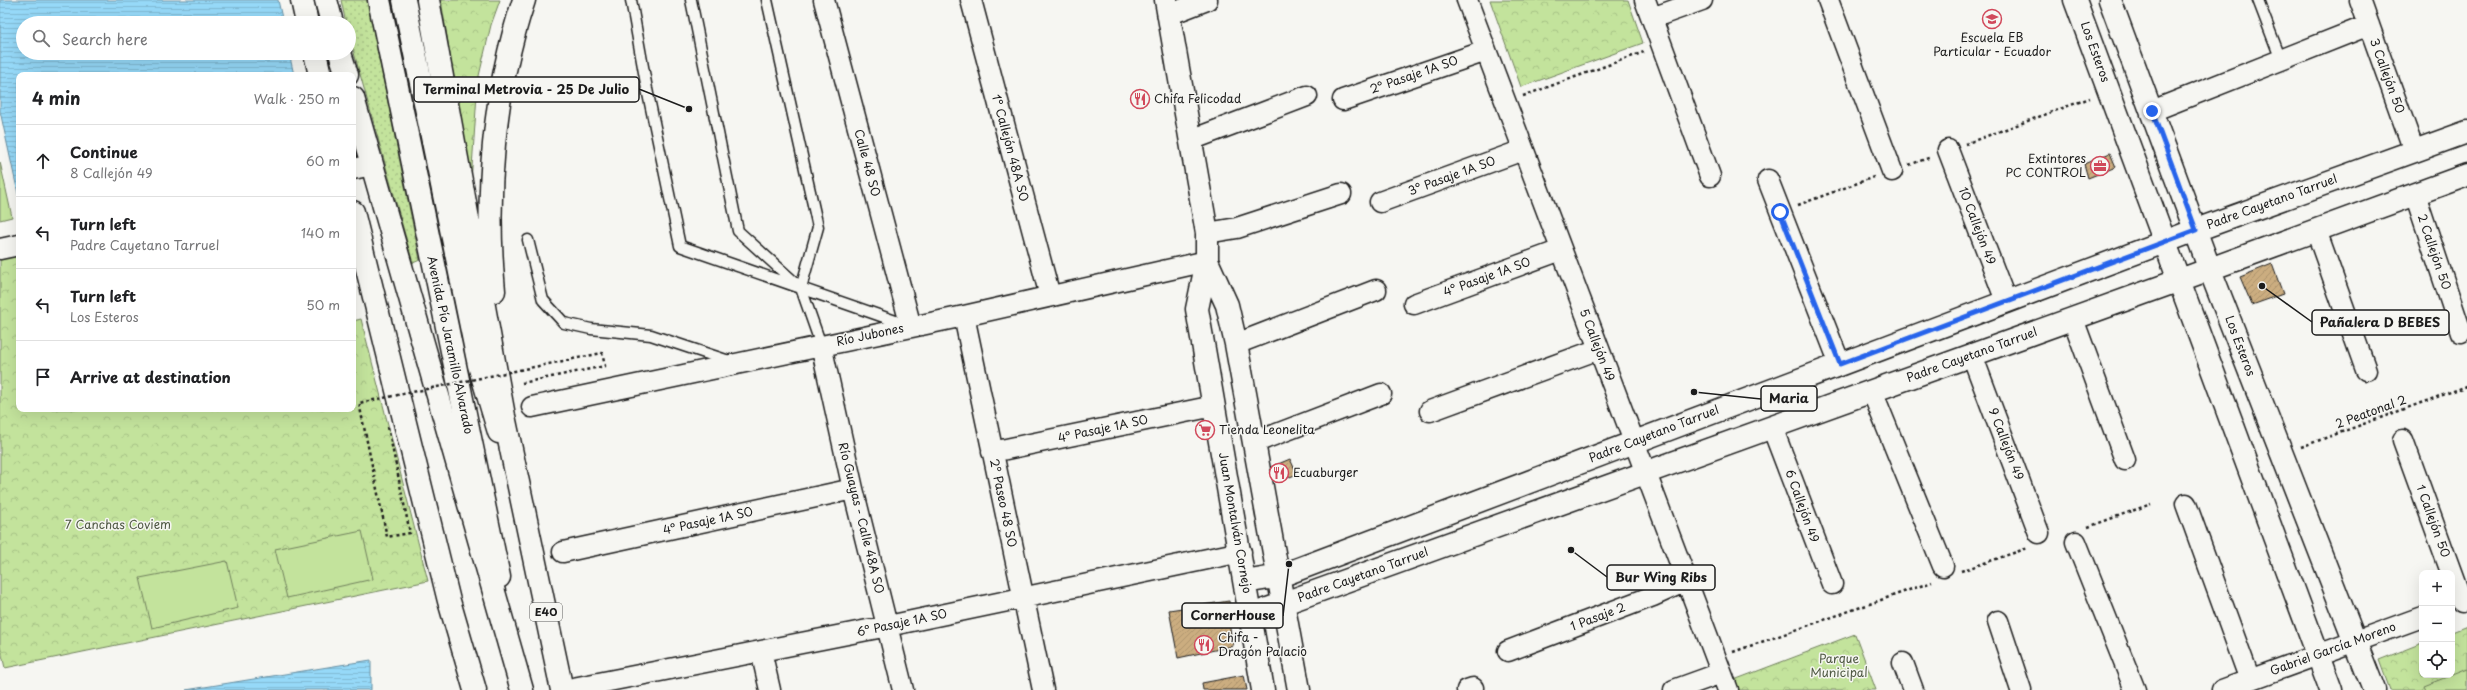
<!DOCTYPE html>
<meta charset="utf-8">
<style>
body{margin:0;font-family:"Playpen Sans",sans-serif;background:#f2f2f2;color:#202124}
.controls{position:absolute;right:12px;bottom:12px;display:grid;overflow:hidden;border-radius:8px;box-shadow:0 4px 16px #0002}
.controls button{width:36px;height:36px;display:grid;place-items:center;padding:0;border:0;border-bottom:1px solid #e0e0e0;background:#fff;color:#202124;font:20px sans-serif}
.stop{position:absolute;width:12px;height:12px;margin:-9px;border:3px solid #2563eb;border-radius:50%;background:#fff}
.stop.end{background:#2563eb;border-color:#fff;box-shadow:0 1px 4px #0008}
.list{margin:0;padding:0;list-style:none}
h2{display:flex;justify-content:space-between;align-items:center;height:52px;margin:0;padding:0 16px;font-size:17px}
h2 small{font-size:13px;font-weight:400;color:#757577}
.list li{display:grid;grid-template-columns:26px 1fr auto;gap:12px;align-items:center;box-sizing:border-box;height:72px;padding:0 16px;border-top:1px solid #e0e0e0}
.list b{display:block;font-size:15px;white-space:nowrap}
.list p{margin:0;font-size:13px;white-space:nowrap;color:#757577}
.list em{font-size:13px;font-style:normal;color:#757577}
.icon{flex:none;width:22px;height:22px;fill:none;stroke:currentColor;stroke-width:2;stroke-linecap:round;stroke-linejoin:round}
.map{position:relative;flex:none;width:2467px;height:690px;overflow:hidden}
.search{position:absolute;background:#fff;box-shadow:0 4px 16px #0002;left:16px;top:16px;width:340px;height:44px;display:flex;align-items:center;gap:10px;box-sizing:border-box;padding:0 14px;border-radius:22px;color:#757577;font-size:15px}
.panel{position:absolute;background:#fff;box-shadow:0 4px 16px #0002;left:16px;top:72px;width:340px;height:340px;border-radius:8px}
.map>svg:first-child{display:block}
.grass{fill:url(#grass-dots);stroke:#70805c}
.forest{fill:url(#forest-crowns);stroke:#70805c}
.pitch{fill:#c3e39c;stroke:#70805c}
.water{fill:url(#water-rules);stroke:#658da0}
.building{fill:url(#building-hatch);stroke:#1c1c1c}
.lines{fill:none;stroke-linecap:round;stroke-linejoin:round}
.service-casing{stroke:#1c1c1c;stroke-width:13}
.minor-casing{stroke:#1c1c1c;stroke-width:23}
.tertiary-casing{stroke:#1c1c1c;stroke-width:25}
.secondary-casing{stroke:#1c1c1c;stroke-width:25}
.trunk-casing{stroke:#1c1c1c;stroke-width:25}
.path{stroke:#1c1c1c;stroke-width:2.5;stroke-dasharray:3 3;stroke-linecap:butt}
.service{stroke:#f6f6f2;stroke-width:10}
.minor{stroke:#f6f6f2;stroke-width:20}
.tertiary{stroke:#f6f6f2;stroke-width:22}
.secondary{stroke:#f6f6f2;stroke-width:22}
.trunk{stroke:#f6f6f2;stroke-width:22}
.path-bridge{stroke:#1c1c1c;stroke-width:2.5;stroke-dasharray:3 3;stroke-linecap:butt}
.route{stroke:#2563eb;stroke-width:5}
.labels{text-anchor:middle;stroke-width:3;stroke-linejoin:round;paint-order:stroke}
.shield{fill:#f6f6f2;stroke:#5d5d5c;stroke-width:1}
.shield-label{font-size:11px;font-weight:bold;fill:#1c1c1c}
.poi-label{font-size:12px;fill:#1c1c1c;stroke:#f6f6f2;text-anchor:start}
.street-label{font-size:12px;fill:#1c1c1c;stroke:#f6f6f2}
.park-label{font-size:12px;fill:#4e5842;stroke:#f6f6f2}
.leader{fill:none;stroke:#1c1c1c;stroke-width:1.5}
.callout-dot{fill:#1c1c1c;stroke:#f6f6f2;stroke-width:1.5}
.callout{fill:#f6f6f2;stroke:#1c1c1c;stroke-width:1.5}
.callout-label{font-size:13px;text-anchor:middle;font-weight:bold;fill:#1c1c1c}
</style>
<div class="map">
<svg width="2467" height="690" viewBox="0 0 2467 690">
<defs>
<pattern id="grass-dots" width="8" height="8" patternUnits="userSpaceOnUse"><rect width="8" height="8" fill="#c3e39c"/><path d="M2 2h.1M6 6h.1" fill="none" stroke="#a7c286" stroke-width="1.8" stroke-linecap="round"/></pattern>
<pattern id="forest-crowns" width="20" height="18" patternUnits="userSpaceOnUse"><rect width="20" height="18" fill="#c3e39c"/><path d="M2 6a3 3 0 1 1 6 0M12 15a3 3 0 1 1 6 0" fill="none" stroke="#a7c286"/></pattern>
<pattern id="water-rules" width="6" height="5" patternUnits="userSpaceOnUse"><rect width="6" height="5" fill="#96d9f8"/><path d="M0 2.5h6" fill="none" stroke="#81bad4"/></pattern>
<pattern id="building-hatch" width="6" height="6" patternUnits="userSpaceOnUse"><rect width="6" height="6" fill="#cbad80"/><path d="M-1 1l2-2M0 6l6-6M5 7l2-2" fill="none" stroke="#ae946e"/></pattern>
</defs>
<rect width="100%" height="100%" fill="#f6f6f2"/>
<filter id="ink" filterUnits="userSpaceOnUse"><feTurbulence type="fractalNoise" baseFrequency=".025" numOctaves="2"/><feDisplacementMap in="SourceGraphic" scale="8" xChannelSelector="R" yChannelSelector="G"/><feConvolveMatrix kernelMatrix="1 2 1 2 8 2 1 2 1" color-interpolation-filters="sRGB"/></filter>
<g filter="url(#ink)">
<!-- grass -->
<path class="grass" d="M341 0H367L420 260 413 263 349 35V23H346Z"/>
<!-- forest -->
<path class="forest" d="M441 0H500L491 25 478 80 471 182Z
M1490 0H1628L1643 43 1521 87Z
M19 251V409H353V321L361 319 428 581 5 668 0 646V255Z
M2467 626V690H2390L2379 660 2422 643V675H2452V632Z
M1855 634 1876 690H1738L1734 680Z"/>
<!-- pitch -->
<path class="pitch" d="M0 162 12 217 0 220Z
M362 531 373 579 287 598 275 549Z
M227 561 238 608 152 628 140 578Z
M2467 669V690H2426L2424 686Z"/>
<!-- water -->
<path class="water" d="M0 0H278L283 23H23V53H289L294 75H19V198L0 111Z
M371 660V690H186Z"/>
<!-- building -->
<path class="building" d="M2110 153 2116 167 2088 178 2084 164Z
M2272 264 2283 294 2252 305 2240 277Z
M1290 459 1297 474 1278 482 1271 467Z
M1229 601 1232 622 1229 623 1233 646 1178 658 1169 610Z
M1244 675 1247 690H1203L1202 683Z"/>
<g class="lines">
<defs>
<path id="service" d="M631 0 647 89 680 246 907 325
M691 0 738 231 801 288 821 345
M767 0 818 227 801 288
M2258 0 2281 60
M528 240 543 300 564 323 591 329 651 335 732 362"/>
<path id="minor" d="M824 0 911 327
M971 0 1050 296
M1467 0 1728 690
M1645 0 1710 176
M1828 0 1892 171
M2360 0 2414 151
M1168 15 1207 0
M1652 18 1702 0
M1343 100 1486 51
M2152 111 2369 25
M1191 140 1307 96
M1948 150 2006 301
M353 169 372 165
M1768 180 1840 364
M2415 194 2461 332
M1380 202 1523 150
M2316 230 2366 370
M1207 233 1237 228 1341 194
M0 249 19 245
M1414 304 1561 250
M964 316 1043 690
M2073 319 2125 460
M1236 344 1376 290
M821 345 853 489 903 690
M1972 355 2039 533
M1872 391 1943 566
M532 407 964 316 1207 261
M1430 411 1599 349
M1772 427 1832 584
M2403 440 2462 602
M1256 442 1381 394
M992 452 1214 406
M2186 504 2250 680
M2076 542 2135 690
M563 552 853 489
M1998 621 2021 690
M761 651 770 690
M1508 651 1653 596 1686 581
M1903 663 1913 690
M563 690 888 626 1241 552
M1467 690 1473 688
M1674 690 1721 673
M2222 690 2422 617"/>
<path id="tertiary" d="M1166 0 1207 233V261L1197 309 1263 690
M2075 0 2331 690
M2110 0 2210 270 2374 690
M1207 261 1227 305 1236 344 1299 690
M1245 582 1280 576 2196 230 2467 132
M1251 615 2180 280 2467 175"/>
<path id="secondary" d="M379 0 499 577
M404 0 479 365 499 432"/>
<path id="trunk" d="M302 0 307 23
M326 0 332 23
M428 0 504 416 562 690
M315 53 320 75
M340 53 347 75
M353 98 522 690
M353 212 449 601 475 690
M494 291C485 195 493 92 524 0"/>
</defs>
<!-- service casing -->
<use href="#service" class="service-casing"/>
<!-- minor casing -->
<use href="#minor" class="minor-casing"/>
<!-- tertiary casing -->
<use href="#tertiary" class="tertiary-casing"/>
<!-- secondary casing -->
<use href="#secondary" class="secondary-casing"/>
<!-- trunk casing -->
<use href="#trunk" class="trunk-casing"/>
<!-- path -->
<path class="path" d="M1523 96 1644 52
M1965 144 2090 98
M1909 165 1931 157
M1798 205 1874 177
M2301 447 2467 386
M2088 527 2151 504
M1961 571 2028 548
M1733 652 1932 582"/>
<!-- service -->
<use href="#service" class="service"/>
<!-- minor -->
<use href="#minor" class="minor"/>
<!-- tertiary -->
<use href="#tertiary" class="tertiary"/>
<!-- secondary -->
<use href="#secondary" class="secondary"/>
<!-- trunk -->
<use href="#trunk" class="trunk"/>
<!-- path-bridge -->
<path class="path-bridge" d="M388 427 410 533 387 537 359 403 602 353 605 366 522 383"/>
</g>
</g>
<g class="lines" filter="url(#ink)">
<!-- route -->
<path class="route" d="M1780 212 1840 364 2196 230 2152 111"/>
</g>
<!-- icons -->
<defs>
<symbol id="school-ring" viewBox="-11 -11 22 22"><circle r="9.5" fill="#f6f6f2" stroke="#d1495b" stroke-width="1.5"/><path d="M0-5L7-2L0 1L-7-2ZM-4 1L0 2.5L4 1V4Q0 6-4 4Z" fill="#d1495b"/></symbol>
<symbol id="restaurant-ring" viewBox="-11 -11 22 22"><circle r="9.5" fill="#f6f6f2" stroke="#d1495b" stroke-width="1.5"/><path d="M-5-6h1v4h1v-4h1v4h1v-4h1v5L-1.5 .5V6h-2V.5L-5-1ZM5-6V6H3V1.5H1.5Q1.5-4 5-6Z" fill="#d1495b"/></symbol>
<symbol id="office-ring" viewBox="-11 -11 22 22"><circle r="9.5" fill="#f6f6f2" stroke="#d1495b" stroke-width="1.5"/><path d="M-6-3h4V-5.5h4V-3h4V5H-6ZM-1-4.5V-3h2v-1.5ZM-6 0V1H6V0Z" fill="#d1495b"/></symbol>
<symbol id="supermarket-ring" viewBox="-11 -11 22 22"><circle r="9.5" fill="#f6f6f2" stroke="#d1495b" stroke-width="1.5"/><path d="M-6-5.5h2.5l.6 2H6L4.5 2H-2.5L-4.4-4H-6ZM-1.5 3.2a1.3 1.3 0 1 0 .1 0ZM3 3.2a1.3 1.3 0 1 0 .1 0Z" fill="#d1495b"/></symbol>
</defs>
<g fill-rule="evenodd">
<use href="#school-ring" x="1981" y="8" width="22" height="22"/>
<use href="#restaurant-ring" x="1129" y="88" width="22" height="22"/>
<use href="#office-ring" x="2089" y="155" width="22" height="22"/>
<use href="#supermarket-ring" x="1194" y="419" width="22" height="22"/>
<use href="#restaurant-ring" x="1268" y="462" width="22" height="22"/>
<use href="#restaurant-ring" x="1193" y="634" width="22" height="22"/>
</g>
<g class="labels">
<!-- shield labels -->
<rect class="shield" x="530" y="603" width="32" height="18" rx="3"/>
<g class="shield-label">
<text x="546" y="616">E40</text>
</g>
<!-- poi labels -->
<g class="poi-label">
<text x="1992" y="42" text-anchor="middle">Escuela EB<tspan x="1992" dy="14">Particular - Ecuador</tspan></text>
<text x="1154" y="103">Chifa Felicodad</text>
<text x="2086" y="163" text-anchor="end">Extintores<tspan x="2086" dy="14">PC CONTROL</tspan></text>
<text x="1219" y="434">Tienda Leonelita</text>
<text x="1293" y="477">Ecuaburger</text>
<text x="1218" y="642">Chifa -<tspan x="1218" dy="14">Dragón Palacio</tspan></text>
</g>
<!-- street labels -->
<g class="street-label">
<text transform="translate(2095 52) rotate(70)" y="4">Los Esteros</text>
<text transform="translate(1414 75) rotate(-19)" y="4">2° Pasaje 1A SO</text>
<text transform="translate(2387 76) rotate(70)" y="4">3 Callejón 50</text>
<text transform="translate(1010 148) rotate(75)" y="4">1° Callejón 48A SO</text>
<text transform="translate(867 163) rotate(75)" y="4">Calle 48 SO</text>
<text transform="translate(1452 176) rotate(-20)" y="4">3° Pasaje 1A SO</text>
<text transform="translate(2272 202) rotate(-20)" y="4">Padre Cayetano Tarruel</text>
<text transform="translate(1977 226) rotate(69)" y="4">10 Callejón 49</text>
<text transform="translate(2434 252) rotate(71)" y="4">2 Callejón 50</text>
<text transform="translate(1487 277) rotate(-20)" y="4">4° Pasaje 1A SO</text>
<text transform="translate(870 335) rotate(-12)" y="4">Río Jubones</text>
<text transform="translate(450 345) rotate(78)" y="4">Avenida Pío Jaramillo Alvarado</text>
<text transform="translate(1597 345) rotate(69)" y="4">5 Callejón 49</text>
<text transform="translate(2240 346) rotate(69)" y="4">Los Esteros</text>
<text transform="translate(1972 355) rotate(-20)" y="4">Padre Cayetano Tarruel</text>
<text transform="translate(2371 412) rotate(-20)" y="4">2 Peatonal 2</text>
<text transform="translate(1103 429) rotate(-12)" y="4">4° Pasaje 1A SO</text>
<text transform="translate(1654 434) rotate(-21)" y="4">Padre Cayetano Tarruel</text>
<text transform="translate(2006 444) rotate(69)" y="4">9 Callejón 49</text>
<text transform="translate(1003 503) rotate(78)" y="4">2° Paseo 48 SO</text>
<text transform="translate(1802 506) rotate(70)" y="4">6 Callejón 49</text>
<text transform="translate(861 518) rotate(76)" y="4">Río Guayas - Calle 48A SO</text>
<text transform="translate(708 521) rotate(-12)" y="4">4° Pasaje 1A SO</text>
<text transform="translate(2433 521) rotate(70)" y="4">1 Callejón 50</text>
<text transform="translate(1235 523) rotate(80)" y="4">Juan Montalván Cornejo</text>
<text transform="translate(1363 575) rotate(-20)" y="4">Padre Cayetano Tarruel</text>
<text transform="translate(1598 617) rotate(-21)" y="4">1 Pasaje 2</text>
<text transform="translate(902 623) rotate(-12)" y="4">6° Pasaje 1A SO</text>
<text transform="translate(2333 649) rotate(-20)" y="4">Gabriel García Moreno</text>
</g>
<!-- park labels -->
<g class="park-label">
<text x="118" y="529">7 Canchas Coviem</text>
<text x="1839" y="663">Parque<tspan x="1839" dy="14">Municipal</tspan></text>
</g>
</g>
<!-- callouts -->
<path class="leader" d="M689 109L639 89M2262 286L2312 322M1694 392L1761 399M1571 550L1607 577M1289 564L1283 616"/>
<g class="callout-dot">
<circle cx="689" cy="109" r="4"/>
<circle cx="2262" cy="286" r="4"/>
<circle cx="1694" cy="392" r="4"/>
<circle cx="1571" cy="550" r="4"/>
<circle cx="1289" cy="564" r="4"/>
</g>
<g class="callout">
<rect x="414" y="77" width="225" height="25" rx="4"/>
<rect x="2312" y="310" width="137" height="25" rx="4"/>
<rect x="1761" y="386" width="56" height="25" rx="4"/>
<rect x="1607" y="565" width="108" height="25" rx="4"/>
<rect x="1182" y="603" width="101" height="25" rx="4"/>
</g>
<g class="callout-label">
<text x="526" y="94">Terminal Metrovia - 25 De Julio</text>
<text x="2380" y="327">Pañalera D BEBES</text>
<text x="1789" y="403">Maria</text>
<text x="1661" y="582">Bur Wing Ribs</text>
<text x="1233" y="620">CornerHouse</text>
</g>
</svg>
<div class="controls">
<button>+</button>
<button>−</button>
<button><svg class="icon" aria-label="locate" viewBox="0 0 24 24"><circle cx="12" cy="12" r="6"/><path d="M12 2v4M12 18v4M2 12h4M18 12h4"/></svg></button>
</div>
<div class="stop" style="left:1780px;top:212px"></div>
<div class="stop end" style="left:2152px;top:111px"></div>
<div class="search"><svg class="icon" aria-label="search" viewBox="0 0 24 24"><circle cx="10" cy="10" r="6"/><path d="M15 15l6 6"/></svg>Search here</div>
<section class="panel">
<h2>4 min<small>Walk · 250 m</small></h2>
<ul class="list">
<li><svg class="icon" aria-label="ahead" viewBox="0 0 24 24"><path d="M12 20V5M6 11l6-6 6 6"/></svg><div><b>Continue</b><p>8 Callejón 49</p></div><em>60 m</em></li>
<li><svg class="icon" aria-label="left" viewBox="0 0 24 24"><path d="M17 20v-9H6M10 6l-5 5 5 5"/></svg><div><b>Turn left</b><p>Padre Cayetano Tarruel</p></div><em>140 m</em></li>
<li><svg class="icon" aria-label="left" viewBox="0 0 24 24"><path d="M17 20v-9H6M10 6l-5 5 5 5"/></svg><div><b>Turn left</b><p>Los Esteros</p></div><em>50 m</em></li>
<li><svg class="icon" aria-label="arrive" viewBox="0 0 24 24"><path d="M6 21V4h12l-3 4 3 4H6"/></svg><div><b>Arrive at destination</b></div></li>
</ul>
</section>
</div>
